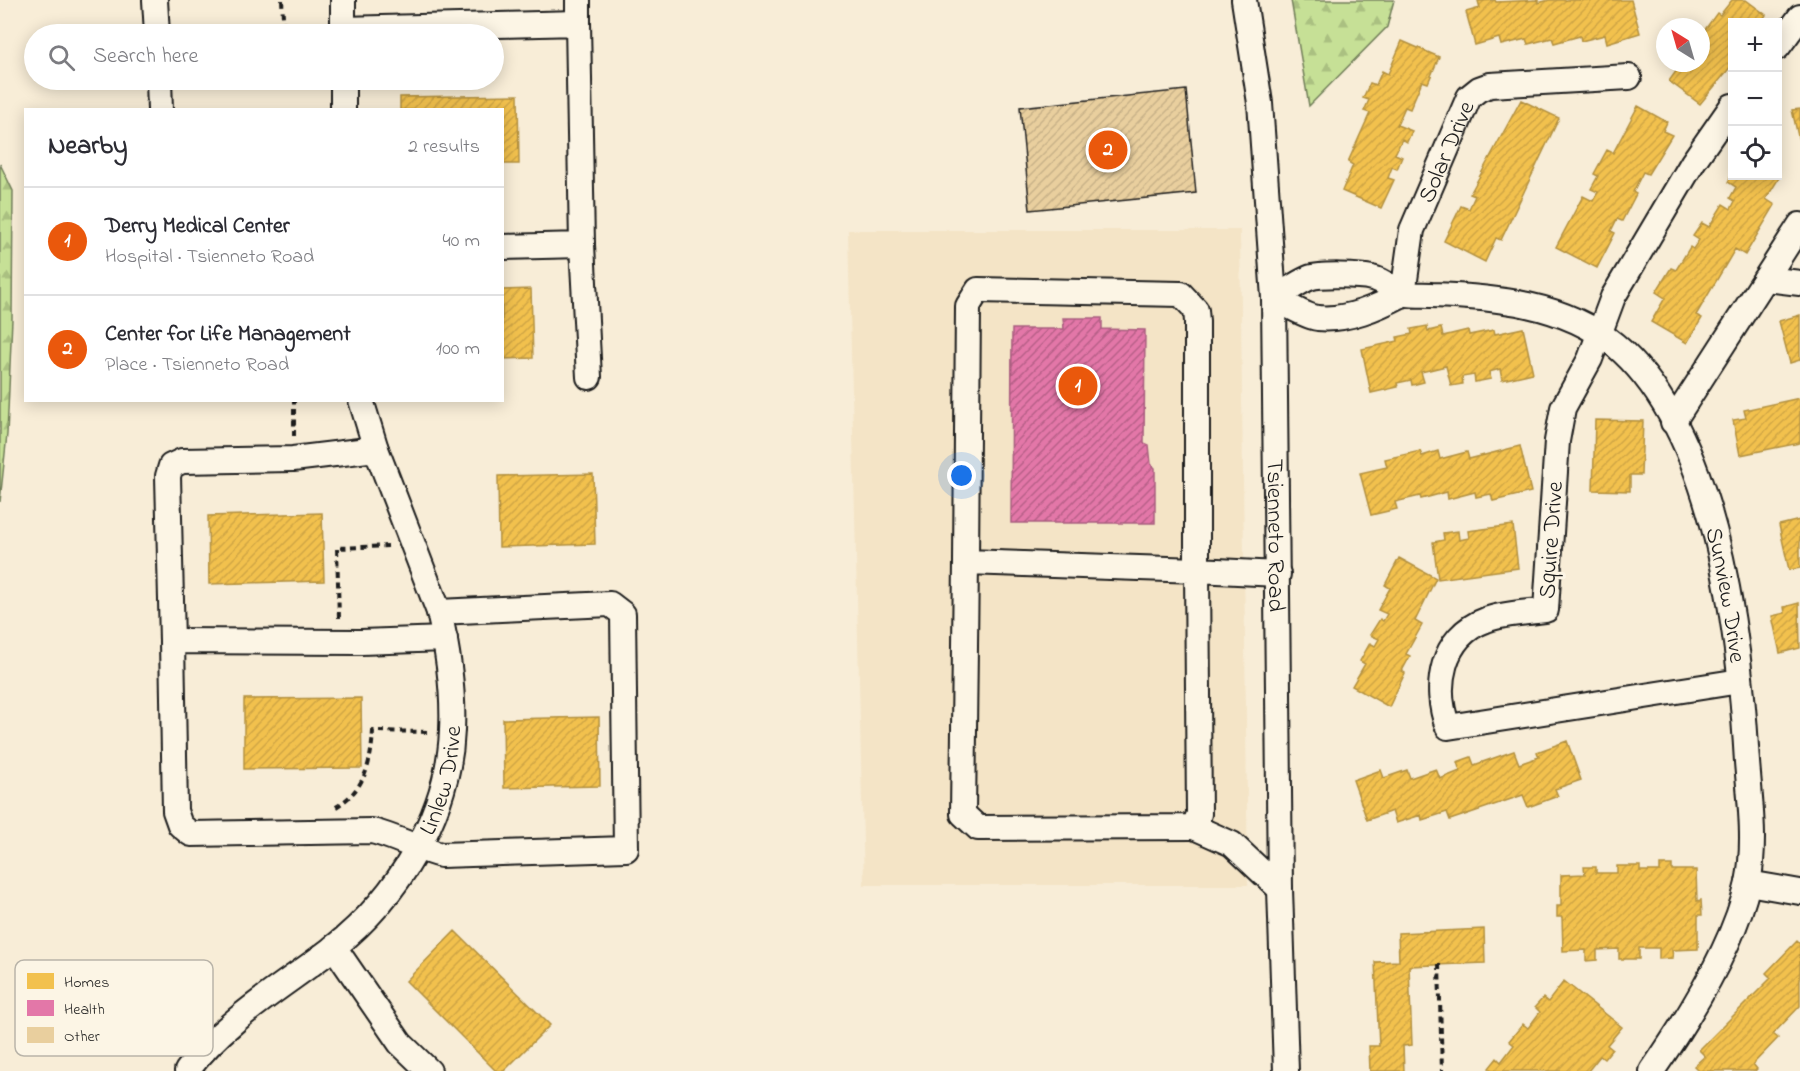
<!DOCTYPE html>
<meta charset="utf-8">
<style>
body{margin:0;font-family:"Indie Flower",sans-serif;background:#f2f2f3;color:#2b2b33}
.controls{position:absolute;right:18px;top:18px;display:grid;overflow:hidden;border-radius:0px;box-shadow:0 3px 15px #0003}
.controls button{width:54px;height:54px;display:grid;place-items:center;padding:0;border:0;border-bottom:2px solid #e1e1e2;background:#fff;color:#2b2b33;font:30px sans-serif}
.compass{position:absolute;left:1656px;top:18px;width:54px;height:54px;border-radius:50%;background:#fff;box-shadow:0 3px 15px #0003;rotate:323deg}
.you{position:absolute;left:962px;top:476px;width:21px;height:21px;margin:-15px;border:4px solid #fff;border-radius:50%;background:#1a73e8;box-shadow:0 0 0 9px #1a73e833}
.badge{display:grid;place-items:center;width:39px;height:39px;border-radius:50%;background:#ea580c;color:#fff;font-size:20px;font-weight:700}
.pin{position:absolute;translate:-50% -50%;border:3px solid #fff;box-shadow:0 2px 6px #0006}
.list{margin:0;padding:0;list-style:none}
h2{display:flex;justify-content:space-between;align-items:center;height:78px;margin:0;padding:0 24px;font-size:26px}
h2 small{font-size:20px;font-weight:400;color:#7c7c81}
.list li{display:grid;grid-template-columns:39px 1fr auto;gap:18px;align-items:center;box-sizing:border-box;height:108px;padding:0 24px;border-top:2px solid #e1e1e2}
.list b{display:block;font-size:22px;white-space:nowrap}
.list p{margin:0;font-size:20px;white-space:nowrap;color:#7c7c81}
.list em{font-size:20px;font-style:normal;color:#7c7c81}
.icon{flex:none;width:33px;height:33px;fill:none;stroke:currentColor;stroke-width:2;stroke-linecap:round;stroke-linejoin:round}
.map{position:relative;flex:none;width:1800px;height:1071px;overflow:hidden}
.search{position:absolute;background:#fff;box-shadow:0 3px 15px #0003;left:24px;top:24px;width:480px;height:66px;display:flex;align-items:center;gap:15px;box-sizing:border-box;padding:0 21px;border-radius:33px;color:#7c7c81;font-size:22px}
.panel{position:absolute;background:#fff;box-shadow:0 3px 15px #0003;left:24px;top:108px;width:480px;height:294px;border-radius:0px}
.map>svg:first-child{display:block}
.built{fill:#f4e4c6}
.forest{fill:url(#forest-firs);stroke:#717e59;stroke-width:1.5}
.homes{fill:url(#homes-hatch);stroke:#b2903f;stroke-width:1.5}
.health{fill:url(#health-hatch);stroke:#a75c7e;stroke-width:1.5}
.building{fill:url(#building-hatch);stroke:#1c1c1c;stroke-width:1.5}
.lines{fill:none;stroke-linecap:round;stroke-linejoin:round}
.minor-casing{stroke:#1c1c1c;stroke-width:28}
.path{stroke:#1c1c1c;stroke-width:4;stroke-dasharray:6 4.5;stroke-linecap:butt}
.minor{stroke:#fcf5e5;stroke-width:24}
.labels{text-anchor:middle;stroke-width:6;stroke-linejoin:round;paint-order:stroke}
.street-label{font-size:24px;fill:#1c1c1c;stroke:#fcf5e5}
.key{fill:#fcf5e5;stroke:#b9b4a9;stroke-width:1.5}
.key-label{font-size:16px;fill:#1c1c1c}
</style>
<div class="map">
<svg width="1800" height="1071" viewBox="0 0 1800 1071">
<defs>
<pattern id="forest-firs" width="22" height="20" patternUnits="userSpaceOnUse" patternTransform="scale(1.5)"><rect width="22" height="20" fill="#c6e096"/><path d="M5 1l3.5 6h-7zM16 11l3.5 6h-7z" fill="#aac081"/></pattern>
<pattern id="homes-hatch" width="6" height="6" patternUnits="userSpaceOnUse" patternTransform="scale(1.5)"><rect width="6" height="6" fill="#f2c14e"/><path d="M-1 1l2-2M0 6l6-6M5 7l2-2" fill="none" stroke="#cfa544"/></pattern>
<pattern id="health-hatch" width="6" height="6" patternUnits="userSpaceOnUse" patternTransform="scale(1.5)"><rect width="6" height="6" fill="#e377a8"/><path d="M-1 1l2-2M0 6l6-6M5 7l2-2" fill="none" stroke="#b76188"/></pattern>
<pattern id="building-hatch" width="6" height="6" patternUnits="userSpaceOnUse" patternTransform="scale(1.5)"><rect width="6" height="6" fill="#e9cf9e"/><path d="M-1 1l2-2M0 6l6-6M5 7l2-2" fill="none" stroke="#c7b188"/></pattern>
</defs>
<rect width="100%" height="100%" fill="#f8edd7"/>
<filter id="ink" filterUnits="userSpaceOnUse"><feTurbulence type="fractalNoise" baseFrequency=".0167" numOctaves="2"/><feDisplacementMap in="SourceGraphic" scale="12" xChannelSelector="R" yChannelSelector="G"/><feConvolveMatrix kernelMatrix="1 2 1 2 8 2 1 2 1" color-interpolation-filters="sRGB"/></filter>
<g filter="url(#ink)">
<!-- built -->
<path class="built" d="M848 230H1240L1248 885H864Z"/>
<!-- forest -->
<path class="forest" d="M1291 0H1394L1387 27 1309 106Z
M0 164 13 191 12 319 7 434 0 502Z"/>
<!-- homes -->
<path class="homes" d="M1495 0 1496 2 1538 0V3L1549 0H1631L1640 33 1607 43 1605 35 1581 41 1580 36 1554 43 1552 38 1528 44 1526 39 1501 45 1499 38 1475 45 1466 12 1480 8 1478 1Z
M1732 0H1746L1766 15 1761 22H1732V65L1700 104 1669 81 1682 63H1701V35L1717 13 1720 15Z
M1402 41 1439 57 1428 83 1422 81 1410 109 1405 107 1397 125 1412 131 1407 142 1402 139 1395 154 1402 157 1397 169 1392 167 1388 178 1394 180 1381 208 1342 191 1353 165 1348 162 1370 113 1364 111 1369 100 1363 98 1370 83 1376 85 1382 71 1388 74Z
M518 95 519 164H502V110H400V97Z
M1521 100 1559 118 1501 240 1496 238 1485 262 1444 241 1461 206 1469 209 1475 196 1470 194Z
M1638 106 1667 122 1663 131 1672 135 1648 174 1643 172 1633 192 1636 194 1622 221 1617 219 1611 231 1615 233 1597 268 1556 247 1583 196 1593 201 1598 192 1591 189 1598 176 1594 174 1607 150 1613 153Z
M1800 109V145L1792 110Z
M1732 174 1779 178 1766 199 1775 205 1745 255 1735 249 1696 315 1702 318 1687 343 1651 322 1665 298 1656 292 1671 268 1676 270 1690 247 1693 249 1699 240 1693 236 1702 223 1709 227 1723 204 1731 209 1735 201 1730 198 1736 187 1728 182Z
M531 289 533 358 502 359V290Z
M1800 315V360L1790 363 1779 321Z
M1427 326 1428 331 1441 328 1443 336 1468 330 1469 335 1494 330 1495 334 1523 328 1533 373 1502 380 1500 369 1489 372 1491 379 1475 382 1474 375 1462 377 1463 384 1451 386 1446 366 1421 372 1424 382 1412 385 1411 380 1397 383 1398 387 1371 393 1362 349 1398 341 1397 337 1412 334 1411 329Z
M1800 398V443L1740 455 1733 420 1746 418 1744 410Z
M1595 420 1643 421 1641 475H1630V491L1593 490Z
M1520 446 1531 492 1493 501 1491 494 1476 497 1475 492 1448 499 1447 492 1421 499 1420 496 1395 502 1397 509 1371 515 1360 473 1387 467 1385 459 1420 451 1422 456 1438 451 1440 459 1467 452 1469 459Z
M593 474 595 544 499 547 498 476Z
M322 513 324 581 209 584 208 516Z
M1800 520V568L1789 570 1779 525Z
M1513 525 1518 568 1438 579 1433 542 1444 540 1443 533 1458 531 1459 540 1469 538 1468 531Z
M1399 558 1436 578 1415 621 1422 625 1406 654 1410 656 1402 671 1405 673 1389 707 1352 686 1365 664 1360 661 1370 643 1375 646 1379 639 1370 635 1380 619 1383 621 1387 614 1378 610 1390 588 1385 585Z
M1799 603 1800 648 1780 653 1772 616 1785 613 1784 607Z
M361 698 362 768 244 769V699Z
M599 717 600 786 504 788 503 719Z
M1567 741 1581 780 1555 789 1558 796 1528 807 1523 795 1450 820 1447 812 1422 820 1421 815 1396 823 1392 811 1367 820 1353 780 1381 770 1384 778 1407 770 1410 778 1436 769 1440 779 1460 771 1457 762 1471 757 1474 765 1514 751 1519 764 1539 757 1537 752Z
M1660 865H1672V870H1696L1697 901 1701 900 1702 915H1698V949L1672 950 1673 958 1659 959V948H1639V959H1619V949L1597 950V960L1586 961V950L1563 951 1562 917H1557V906H1561V875L1585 874 1584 867H1596V873H1617V866H1640V871H1660Z
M1484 929 1485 963 1409 966 1412 1045 1403 1046 1404 1071H1370L1369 1046H1379L1375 962 1399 961 1398 933Z
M455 931 550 1025 504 1071H496L406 981Z
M1797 941 1800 944V1006L1773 1034 1778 1038 1753 1064 1757 1069 1755 1071H1699L1694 1066 1705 1056 1699 1050 1771 978 1766 973Z
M1564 981 1622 1027 1607 1045 1612 1049 1604 1059 1600 1056 1588 1071H1493L1489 1068 1497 1058 1501 1062 1514 1045 1509 1041 1523 1024 1528 1028 1540 1012 1535 1007 1543 998 1548 1002Z"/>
<!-- health -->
<path class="health" d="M1063 318H1102V329L1145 330 1144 443 1149 445 1151 464 1155 468V523H1011L1012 329H1064Z"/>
<!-- building -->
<path class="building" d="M1186 90 1196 193 1030 210 1020 107Z"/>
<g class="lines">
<defs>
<g id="minor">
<path d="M155 0 157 34"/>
<path id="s1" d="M1244 0 1260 103 1274 298 1280 889 1286 1071"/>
<path d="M578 23V0"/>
<path d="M343 29 578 23 582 245 502 247"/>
<path d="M343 34V0"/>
<path d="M1778 47 1800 17"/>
<path d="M159 80 160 110"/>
<path d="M343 80V110"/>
<path d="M1732 106 1693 162 1613 297 1590 359 1563 408 1557 441 1546 610C1526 613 1504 613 1486 620 1441 636 1433 688 1448 727L1740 681"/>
<path d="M582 245 589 377"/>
<path d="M1765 279 1800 283"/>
<path id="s2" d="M1403 294 1412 230 1469 97 1479 89 1490 85 1629 77"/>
<path id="s3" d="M1274 298C1286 292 1297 283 1309 278 1319 274 1360 275 1372 278 1384 280 1391 289 1402 293 1410 296 1422 294 1431 295 1494 297 1564 303 1615 345 1717 431 1740 638 1747 762 1750 801 1756 844 1748 883 1734 945 1688 1019 1652 1071"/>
<path d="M1274 298C1287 304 1304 316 1318 318 1347 321 1378 307 1403 294"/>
<path d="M1673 422 1800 225"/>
<path d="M966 562 968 306 978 290 1181 294 1196 310 1197 322V570L966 562 963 814 978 828 1194 827 1199 814 1197 570 1278 574"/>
<path d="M439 612 610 604 623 614 626 849 441 855C417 849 396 837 372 831L191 834 180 825 175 811 172 641 361 642 445 639"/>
<path d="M172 641 168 476 171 466 182 461 293 459 376 449"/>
<path d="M1194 827 1232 844 1280 889"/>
<path d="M1748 883 1800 892"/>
<path d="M334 947 400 1043 429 1071"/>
<path id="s4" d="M187 1071C224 1020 284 986 333 948 398 897 449 814 452 730 454 689 448 651 439 612L376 449 361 400"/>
</g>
</defs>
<!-- minor casing -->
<use href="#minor" class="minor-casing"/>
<!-- path -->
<path class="path" d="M282 0 284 34
M294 436V400
M339 618 337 548 388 546
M336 807C365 789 371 764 373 731L429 732
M1439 964 1442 1071"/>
<!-- minor -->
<use href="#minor" class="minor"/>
</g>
</g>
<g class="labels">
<!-- street labels -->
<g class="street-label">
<text dy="8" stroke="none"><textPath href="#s2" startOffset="150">Solar Drive</textPath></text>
<text dy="8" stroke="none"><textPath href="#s1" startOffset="537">Tsienneto Road</textPath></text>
<text transform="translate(1550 540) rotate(-86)" y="8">Squire Drive</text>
<text dy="8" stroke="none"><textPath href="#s3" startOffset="640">Sunview Drive</textPath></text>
<text dy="8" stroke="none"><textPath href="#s4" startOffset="396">Linlew Drive</textPath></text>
</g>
</g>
<!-- legend -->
<rect x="15" y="960" width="198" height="96" rx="9" class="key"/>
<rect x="27" y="973" width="27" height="16" fill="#f2c14e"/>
<rect x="27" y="1000" width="27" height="16" fill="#e377a8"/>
<rect x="27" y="1027" width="27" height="16" fill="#e9cf9e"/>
<g class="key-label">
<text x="64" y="987">Homes</text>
<text x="64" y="1014">Health</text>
<text x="64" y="1041">Other</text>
</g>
</svg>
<div class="controls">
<button>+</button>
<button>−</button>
<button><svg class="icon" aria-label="locate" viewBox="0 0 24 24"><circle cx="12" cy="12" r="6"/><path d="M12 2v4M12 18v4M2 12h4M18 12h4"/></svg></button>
</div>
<svg class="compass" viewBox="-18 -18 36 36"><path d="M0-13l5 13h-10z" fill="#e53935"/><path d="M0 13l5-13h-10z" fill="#7c7c81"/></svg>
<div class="you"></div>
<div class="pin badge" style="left:1078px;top:386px">1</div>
<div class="pin badge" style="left:1108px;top:150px">2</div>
<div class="search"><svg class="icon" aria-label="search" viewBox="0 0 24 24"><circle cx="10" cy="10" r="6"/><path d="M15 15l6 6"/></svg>Search here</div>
<section class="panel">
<h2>Nearby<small>2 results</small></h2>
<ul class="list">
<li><span class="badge">1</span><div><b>Derry Medical Center</b><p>Hospital · Tsienneto Road</p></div><em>40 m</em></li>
<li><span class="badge">2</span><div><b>Center for Life Management</b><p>Place · Tsienneto Road</p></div><em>100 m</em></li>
</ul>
</section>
</div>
